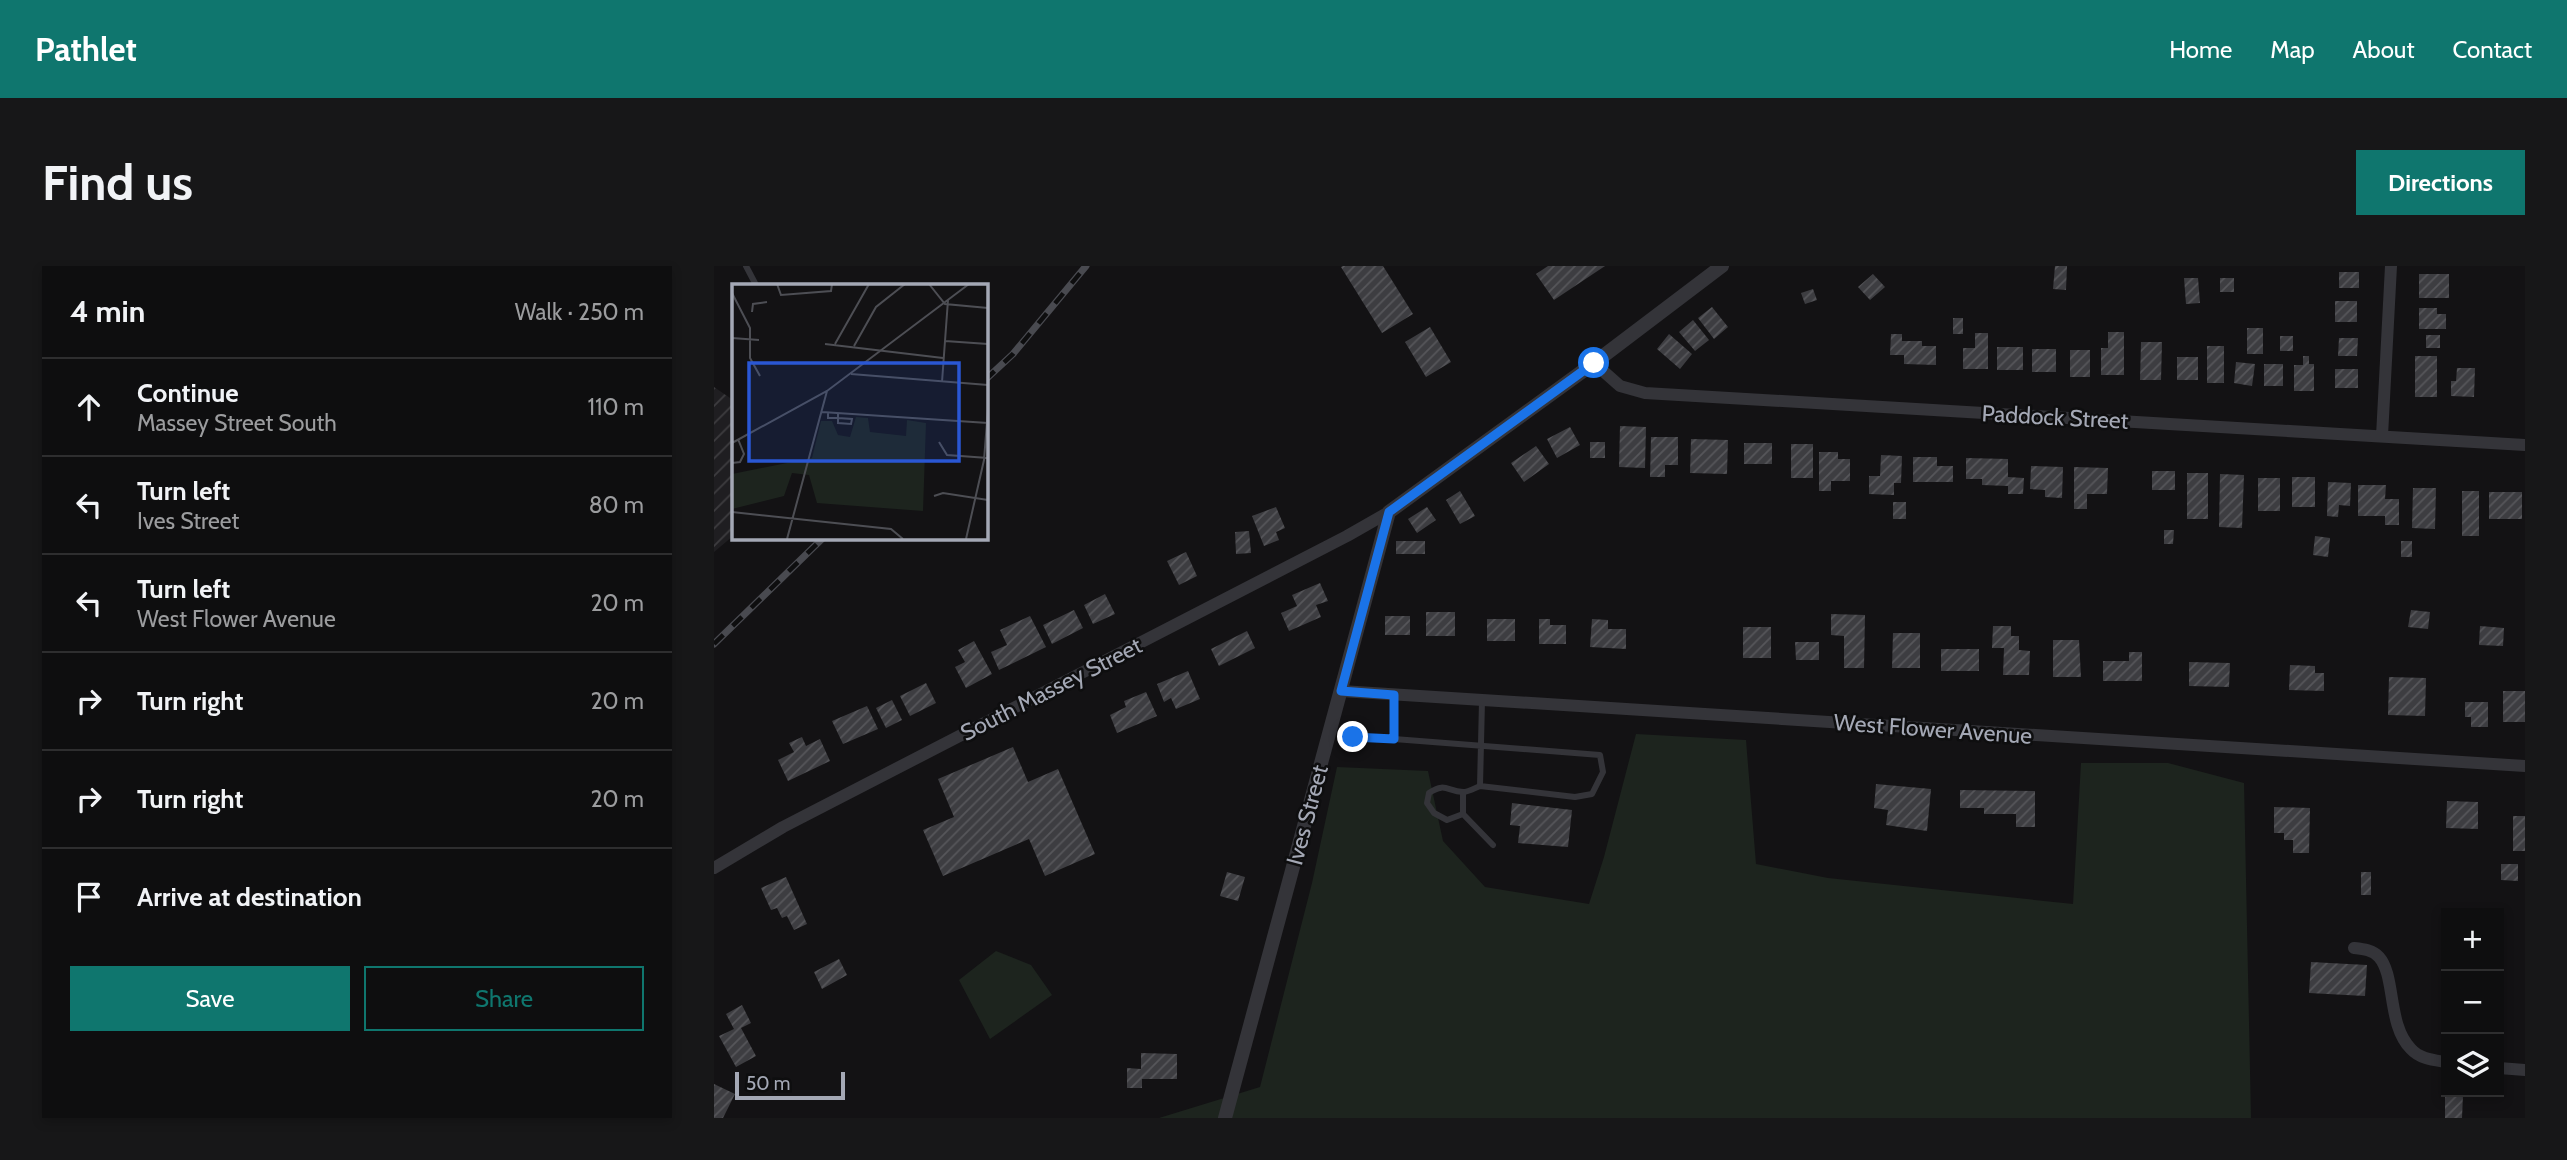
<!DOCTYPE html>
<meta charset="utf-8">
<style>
body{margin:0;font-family:Cabin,sans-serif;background:#171718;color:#f1f3f6}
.controls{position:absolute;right:21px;bottom:21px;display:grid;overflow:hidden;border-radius:0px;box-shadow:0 4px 10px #0003}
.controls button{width:63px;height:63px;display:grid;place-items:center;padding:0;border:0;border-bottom:2px solid #2e2e2f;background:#0e0e0f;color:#f1f3f6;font:35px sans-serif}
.scale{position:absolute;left:21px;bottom:18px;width:110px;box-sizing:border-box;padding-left:7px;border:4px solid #a4a8b5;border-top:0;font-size:19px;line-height:24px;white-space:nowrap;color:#a4a8b5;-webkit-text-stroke:5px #0e0e0f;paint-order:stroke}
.stop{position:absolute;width:21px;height:21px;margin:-16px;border:5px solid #1a73e8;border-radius:50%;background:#fff}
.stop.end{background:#1a73e8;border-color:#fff;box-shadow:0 2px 7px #0008}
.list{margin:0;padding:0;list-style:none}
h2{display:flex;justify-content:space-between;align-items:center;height:91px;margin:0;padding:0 28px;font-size:30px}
h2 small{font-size:23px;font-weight:400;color:#9b9c9e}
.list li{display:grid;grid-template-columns:46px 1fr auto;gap:21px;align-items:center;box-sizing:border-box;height:98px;padding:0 28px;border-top:2px solid #2e2e2f}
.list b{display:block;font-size:26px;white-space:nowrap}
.list p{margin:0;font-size:23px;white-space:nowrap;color:#9b9c9e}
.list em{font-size:23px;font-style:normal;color:#9b9c9e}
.actions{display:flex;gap:14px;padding:21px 28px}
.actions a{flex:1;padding:16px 0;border:2px solid #0f766e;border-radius:0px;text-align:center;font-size:24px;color:#0f766e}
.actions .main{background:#0f766e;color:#fff}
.icon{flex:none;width:38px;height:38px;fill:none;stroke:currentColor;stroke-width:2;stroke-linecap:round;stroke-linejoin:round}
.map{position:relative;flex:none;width:1811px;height:852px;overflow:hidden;border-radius:0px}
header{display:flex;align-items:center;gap:42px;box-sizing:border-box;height:98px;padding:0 35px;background:#0f766e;color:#fff}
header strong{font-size:33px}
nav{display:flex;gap:38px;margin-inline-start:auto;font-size:24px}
.intro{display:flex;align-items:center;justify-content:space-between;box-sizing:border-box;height:168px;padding:0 42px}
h1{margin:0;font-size:49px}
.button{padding:18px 32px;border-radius:0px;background:#0f766e;color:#fff;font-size:24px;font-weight:700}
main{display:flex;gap:42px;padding:0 42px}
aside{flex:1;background:#0e0e0f;border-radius:0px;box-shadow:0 4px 10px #0003}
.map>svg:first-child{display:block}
.industrial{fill:url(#industrial-furrows)}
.green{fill:#1d241e}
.building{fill:url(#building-hatch)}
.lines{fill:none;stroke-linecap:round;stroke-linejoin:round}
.service{stroke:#343439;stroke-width:6}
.minor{stroke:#343439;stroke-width:12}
.tertiary{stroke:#343439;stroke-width:14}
.rail-casing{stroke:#494a50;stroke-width:7}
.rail{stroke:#0e0e0f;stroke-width:4.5;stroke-dasharray:13;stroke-linecap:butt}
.route{stroke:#1a73e8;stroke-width:9}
.labels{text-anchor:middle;stroke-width:5;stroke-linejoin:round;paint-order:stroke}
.street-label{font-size:23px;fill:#a4a8b5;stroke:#0e0e0f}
.inset-road{fill:none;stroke:#4d4e54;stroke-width:2}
.view{fill:#2a57d4;fill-opacity:0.15;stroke:#2a57d4;stroke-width:3.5}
.inset-edge{fill:none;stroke:#a4a8b5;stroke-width:3.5}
</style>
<header>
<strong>Pathlet</strong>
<nav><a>Home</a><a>Map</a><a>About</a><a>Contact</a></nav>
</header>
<div class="intro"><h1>Find us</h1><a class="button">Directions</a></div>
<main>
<aside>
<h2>4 min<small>Walk · 250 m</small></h2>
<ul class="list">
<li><svg class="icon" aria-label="ahead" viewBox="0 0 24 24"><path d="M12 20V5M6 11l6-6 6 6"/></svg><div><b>Continue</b><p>Massey Street South</p></div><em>110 m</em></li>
<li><svg class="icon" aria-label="left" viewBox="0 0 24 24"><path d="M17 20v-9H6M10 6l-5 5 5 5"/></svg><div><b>Turn left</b><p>Ives Street</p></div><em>80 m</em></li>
<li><svg class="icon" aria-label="left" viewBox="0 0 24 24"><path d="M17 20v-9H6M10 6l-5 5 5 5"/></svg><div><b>Turn left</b><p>West Flower Avenue</p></div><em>20 m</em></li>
<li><svg class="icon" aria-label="right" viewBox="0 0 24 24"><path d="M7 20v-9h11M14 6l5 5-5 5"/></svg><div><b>Turn right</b></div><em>20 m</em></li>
<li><svg class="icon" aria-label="right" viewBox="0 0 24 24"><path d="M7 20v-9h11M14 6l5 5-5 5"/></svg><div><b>Turn right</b></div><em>20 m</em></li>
<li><svg class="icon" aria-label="arrive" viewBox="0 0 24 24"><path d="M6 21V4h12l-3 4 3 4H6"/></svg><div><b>Arrive at destination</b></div></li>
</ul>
<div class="actions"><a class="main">Save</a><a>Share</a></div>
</aside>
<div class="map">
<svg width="1811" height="852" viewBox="0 0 1811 852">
<defs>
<pattern id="industrial-furrows" width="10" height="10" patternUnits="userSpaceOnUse" patternTransform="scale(1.75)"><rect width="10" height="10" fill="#1f1e21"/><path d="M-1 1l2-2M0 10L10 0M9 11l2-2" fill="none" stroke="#3d3c3f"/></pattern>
<pattern id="building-hatch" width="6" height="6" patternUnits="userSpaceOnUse" patternTransform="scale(1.75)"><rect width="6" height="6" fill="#3d3d41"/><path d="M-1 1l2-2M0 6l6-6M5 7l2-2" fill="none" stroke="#56565a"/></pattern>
</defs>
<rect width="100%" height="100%" fill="#131214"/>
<!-- industrial -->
<path class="industrial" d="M0 121 19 134V270L0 286Z"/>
<!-- green -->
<path class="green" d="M922 468 1032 474 1042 598 1114 612 1359 638 1367 497H1454L1530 517 1537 852H445L546 821 598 617 623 501 714 505 729 575 771 621 875 638 890 591Z
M282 685 317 699 338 729 276 773 245 714Z"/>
<!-- building -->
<path class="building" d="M629 0H669L699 48 668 67 627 1Z
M834 0H891L840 34 822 8Z
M1341 0H1353L1352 24 1339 23Z
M1625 6H1645V22H1625Z
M1159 8 1171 21 1156 34 1144 21Z
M1705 8H1735V32H1705Z
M1470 12H1484L1486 37 1472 38Z
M1506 12H1520V26H1506Z
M1099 23 1103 34 1091 38 1087 27Z
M1621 35H1643V56H1621Z
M998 41 1014 61 1000 73 984 52Z
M1705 42H1723V48H1732V63H1705Z
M1239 52H1249V68H1239Z
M979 54 995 74 981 85 965 66Z
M716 61 737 96 712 111 691 76Z
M1533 62H1549V88H1533Z
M1394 66H1410V109H1387V82H1394Z
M1261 67H1274V103H1249V82H1261Z
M955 68 978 88 966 103 943 83Z
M1177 68H1188V75H1208V80H1222V99L1190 98V89H1176Z
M1712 69H1726V82H1712Z
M1566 70H1579V85H1566Z
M1625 72H1644L1643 90H1624Z
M1427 76H1448L1447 114H1426Z
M1493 80H1510V117H1493Z
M1283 81H1309V104H1283Z
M1318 83H1342V106H1318Z
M1356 84H1376V111H1356Z
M1589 90H1595V98H1600V125H1580V99H1589Z
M1701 90H1723V131H1701Z
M1463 91H1484V114H1463Z
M1522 96 1541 98 1538 120 1520 117Z
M1550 98H1569V120H1550Z
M1743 102H1761L1760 131 1737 130V115H1742Z
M1621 103H1644V122H1621Z
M906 160 932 161 931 202 905 201Z
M856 161 866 179 843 192 833 173Z
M937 171H964V199H951V211H936Z
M977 173 1014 174 1013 208 976 207Z
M876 176H891V192H876Z
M1030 177H1058V198H1030Z
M1077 178H1099V212H1077Z
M822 180 835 198 810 216 797 197Z
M1105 186H1124V193H1136V215H1117V225H1105Z
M1167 189 1188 190 1187 217H1180V229L1155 228V210H1166Z
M1199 191H1223V200H1239V216H1199Z
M1252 192 1294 193V211L1310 212 1309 228H1294V220L1268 219V213H1252Z
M1317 200 1349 201 1348 232 1331 231V224L1316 223Z
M1360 201 1394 202 1393 228H1373V243H1360Z
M1438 205H1461V224H1438Z
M1473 207H1494V253H1473Z
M1506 208 1530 209 1528 262 1505 261Z
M1578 211H1601V241H1578Z
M1544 212H1566V245H1544Z
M1614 216 1637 217 1636 240 1625 239 1624 251 1613 250Z
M1644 219H1672L1671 233H1685V259H1671V250H1644Z
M1699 222H1722L1721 263 1698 262Z
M746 225 761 250 746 258 732 234Z
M1748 225H1765V270H1748Z
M1775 226H1808V253H1775Z
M1179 236H1192V253H1179Z
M562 241 571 262 562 266 565 274 550 280 538 250Z
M713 241 722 254 703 267 694 253Z
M1450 264H1460L1459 278H1450Z
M535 265 537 287 522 288 521 266Z
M1601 270 1616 272 1614 291 1599 289Z
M682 275H711V288H682Z
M1687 275H1698V291H1687Z
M472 286 483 310 465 319 453 295Z
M606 317 614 335 602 339 607 351 575 365 567 347 583 340 578 329Z
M391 328 401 348 379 358 370 339Z
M360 344 369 362 338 378 329 359Z
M1697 344 1716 346 1714 363 1694 361Z
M712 346H741V370H712Z
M1117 348 1151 349 1150 402H1130V370L1117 369Z
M316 350 332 381 285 404 277 386 293 379 286 364Z
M671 350H696V369H671Z
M773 353H801V375H773Z
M825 353H836V359H852V378H825Z
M878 353 894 354V363H912V383L876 381Z
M1279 360H1297V370H1305V384L1316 385 1315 409H1289L1290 382H1278Z
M1766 360 1790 362 1789 380 1765 379Z
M1029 361H1057V392H1029Z
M533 365 541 382 505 400 497 383Z
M1179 367H1206V402H1178Z
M1339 374H1365L1367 411H1339Z
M260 375 278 408 252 422 241 401 251 396 244 384Z
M1081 376H1105V394H1082Z
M1227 383H1265V405H1227Z
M1415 386H1428V415H1389V395H1415Z
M1475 396 1516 397 1515 421 1475 420Z
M1576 399 1601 400V407H1610V425L1575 424Z
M474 405 486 433 462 443 457 432 450 436 443 418Z
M1675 411 1712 412 1711 450 1674 449Z
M212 417 222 437 196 450 186 430Z
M1789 425H1811V456H1789Z
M432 426 443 450 403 467 396 449 412 441 410 435Z
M178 434 188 454 172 462 162 442Z
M1751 436H1774V461H1757V451H1751Z
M153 440 164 463 129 478 118 455Z
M88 471 92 480 106 473 116 495 74 515 64 494 80 486 75 477Z
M299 481 314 516 344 503 381 588 331 610 315 573 229 610 209 564 240 551 224 513Z
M1162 518 1217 523 1213 565 1172 559 1174 544 1160 542Z
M1246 524 1321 525V561H1302V548H1270V542H1246Z
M1733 535 1764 536V563L1732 562Z
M798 537 858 544 854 581 804 577 806 560 796 559Z
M1560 541 1596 542 1595 587H1579V574H1570V567H1560Z
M1799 550H1811V585H1799Z
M1787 598H1804V615L1787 614Z
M513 606 531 611 524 635 506 630Z
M1647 606H1657V629H1647Z
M72 611 93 658 80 664 73 650 68 652 63 642 57 644 47 622Z
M125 693 133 709 108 723 100 706Z
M1597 696 1653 699 1651 730 1595 727Z
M28 739 37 757 27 762 42 790 22 801 5 770 20 763 12 748Z
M427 787 463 788V813H428V822H413V802L427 803Z
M0 818 21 828 9 852H0Z
M1731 829H1749L1748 852H1731Z"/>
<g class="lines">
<!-- service -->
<path class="service" d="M32 0 42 19
M680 429V473L886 489 889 506 878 528 861 531 766 520 768 435
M639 471 680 473
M749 526V548L733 554 720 547 713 537 715 527C731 516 733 525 749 526 754 526 761 522 766 520
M749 548 779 579"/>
<!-- minor -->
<path class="minor" d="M880 97 906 120 931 127 1811 179
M1668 170 1677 0
M627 425 1811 500
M0 602 69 561 633 270 675 246
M1640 682C1649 683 1659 684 1665 691 1682 710 1673 759 1697 783 1706 793 1720 794 1732 796
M1785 802 1811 804"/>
<!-- tertiary -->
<path class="tertiary" d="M511 852 675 246 880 97 1008 0"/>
<defs>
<path id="rail" d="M271 114 299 88 372 0
M0 378 110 271"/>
</defs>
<!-- rail casing -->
<use href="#rail" class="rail-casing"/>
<!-- rail -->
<use href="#rail" class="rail"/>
</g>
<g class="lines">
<!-- route -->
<path class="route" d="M639 471 680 473V429L627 425 675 246 880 97"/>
</g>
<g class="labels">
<!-- street labels -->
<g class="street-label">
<text transform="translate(1341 151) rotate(3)" y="8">Paddock Street</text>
<text transform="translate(337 423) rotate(-27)" y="8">South Massey Street</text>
<text transform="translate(1219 463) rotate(4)" y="8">West Flower Avenue</text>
<text transform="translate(593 549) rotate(-75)" y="8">Ives Street</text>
</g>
</g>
<!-- overview -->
<g transform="translate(18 18)">
<rect width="256" height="256" fill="#131214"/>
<path d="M124 133 136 134 138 148 174 152 175 136 194 139 191 227 85 219 77 191 60 189 52 212 0 225V190L80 174 89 137H100L106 151 118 153Z" fill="#1d241e"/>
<path class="inset-road" d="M45 0 49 11 99 7 100 0M197 0 213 20 256 24M0 9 18 44V74L28 92M20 28 21 20 35 18M0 54 27 56M213 57 256 60M93 60 211 74M103 60 137 0M122 62 144 23 173 0M119 90 256 101M210 98 216 16M90 128 256 139M96 128V134H106L120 135 119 140 106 139V129M207 158 215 171 256 174M0 159 95 107 237 0M0 179 8 178 12 170 6 155M202 212 211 209 256 216M0 228 159 245 171 255M55 255 95 107M234 255 252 176 256 125"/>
<path class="view" d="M17 79H227V177H17Z"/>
<rect width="256" height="256" class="inset-edge"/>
</g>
</svg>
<div class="controls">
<button>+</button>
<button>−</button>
<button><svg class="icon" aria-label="layers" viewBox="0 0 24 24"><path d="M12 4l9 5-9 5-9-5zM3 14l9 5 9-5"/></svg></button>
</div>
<div class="scale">50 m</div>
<div class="stop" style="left:880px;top:97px"></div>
<div class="stop end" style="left:639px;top:471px"></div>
</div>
</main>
